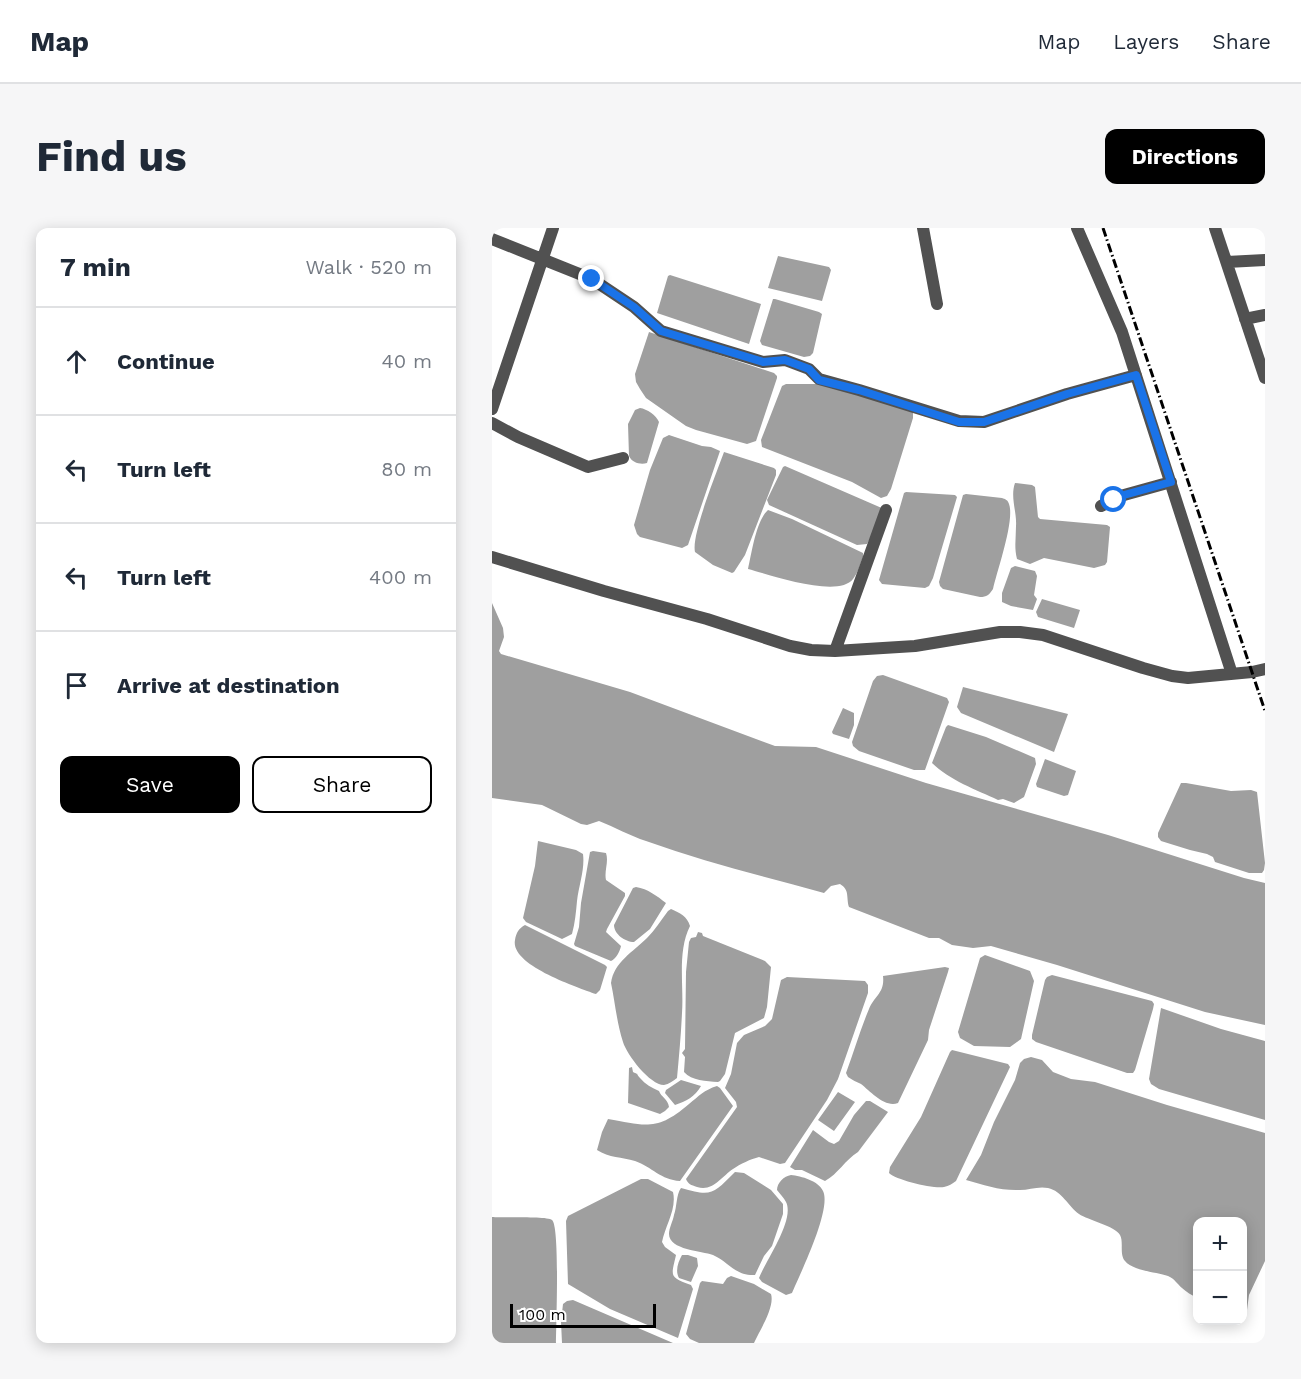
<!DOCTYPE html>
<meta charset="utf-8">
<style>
body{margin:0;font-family:"Work Sans",sans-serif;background:#f6f6f7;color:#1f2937}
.controls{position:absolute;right:18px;bottom:18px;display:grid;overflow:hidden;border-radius:12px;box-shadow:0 3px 15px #0003}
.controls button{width:54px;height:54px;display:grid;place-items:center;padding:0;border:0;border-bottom:2px solid #e0e1e3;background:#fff;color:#1f2937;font:30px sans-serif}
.scale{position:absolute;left:18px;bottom:15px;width:146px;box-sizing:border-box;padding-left:6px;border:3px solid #000;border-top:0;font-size:16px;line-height:21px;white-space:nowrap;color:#000;-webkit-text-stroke:4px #fff;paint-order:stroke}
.stop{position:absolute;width:18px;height:18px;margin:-14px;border:4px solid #1a73e8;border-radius:50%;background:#fff}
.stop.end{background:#1a73e8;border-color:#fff;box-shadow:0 2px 6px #0008}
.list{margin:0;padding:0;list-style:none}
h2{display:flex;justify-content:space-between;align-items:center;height:78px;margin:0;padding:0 24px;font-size:26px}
h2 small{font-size:20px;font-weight:400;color:#747a83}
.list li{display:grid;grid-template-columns:39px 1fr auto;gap:18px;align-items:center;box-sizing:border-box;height:108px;padding:0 24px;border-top:2px solid #e0e1e3}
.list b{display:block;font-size:22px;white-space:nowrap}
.list em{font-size:20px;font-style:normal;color:#747a83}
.actions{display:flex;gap:12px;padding:18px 24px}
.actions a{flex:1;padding:14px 0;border:2px solid #000;border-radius:12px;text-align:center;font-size:21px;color:#000}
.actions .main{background:#000;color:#fff}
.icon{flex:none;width:33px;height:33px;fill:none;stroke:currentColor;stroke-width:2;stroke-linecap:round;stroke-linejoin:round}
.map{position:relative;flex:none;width:773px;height:1115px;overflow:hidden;border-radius:12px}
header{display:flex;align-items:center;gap:36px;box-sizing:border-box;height:84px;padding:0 30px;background:#fff;border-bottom:2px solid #e0e1e3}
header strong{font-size:28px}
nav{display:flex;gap:33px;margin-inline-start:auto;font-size:21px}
.intro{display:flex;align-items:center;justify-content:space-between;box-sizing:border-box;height:144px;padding:0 36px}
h1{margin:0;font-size:42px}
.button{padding:15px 27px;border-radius:12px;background:#000;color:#fff;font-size:21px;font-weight:700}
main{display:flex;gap:36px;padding:0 36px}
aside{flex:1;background:#fff;border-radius:12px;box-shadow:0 3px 15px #0003}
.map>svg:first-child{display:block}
.water{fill:#9f9f9f}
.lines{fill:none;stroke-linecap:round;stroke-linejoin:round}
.minor{stroke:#515151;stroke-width:12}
.rail{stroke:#000;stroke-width:3;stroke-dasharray:9 3 1.5 3;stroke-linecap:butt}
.route{stroke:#1a73e8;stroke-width:8}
</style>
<header>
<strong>Map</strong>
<nav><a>Map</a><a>Layers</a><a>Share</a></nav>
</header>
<div class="intro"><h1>Find us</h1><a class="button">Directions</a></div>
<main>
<aside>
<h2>7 min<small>Walk · 520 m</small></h2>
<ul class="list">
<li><svg class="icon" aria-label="ahead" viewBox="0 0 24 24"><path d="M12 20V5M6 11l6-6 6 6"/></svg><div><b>Continue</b></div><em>40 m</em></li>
<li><svg class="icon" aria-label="left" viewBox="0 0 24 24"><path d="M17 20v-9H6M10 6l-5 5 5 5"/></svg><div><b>Turn left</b></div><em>80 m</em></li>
<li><svg class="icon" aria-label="left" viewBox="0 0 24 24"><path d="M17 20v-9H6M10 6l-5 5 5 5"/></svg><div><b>Turn left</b></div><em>400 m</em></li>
<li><svg class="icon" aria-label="arrive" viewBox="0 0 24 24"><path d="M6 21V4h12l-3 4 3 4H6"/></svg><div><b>Arrive at destination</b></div></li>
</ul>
<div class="actions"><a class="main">Save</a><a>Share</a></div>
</aside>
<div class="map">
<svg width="773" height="1115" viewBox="0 0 773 1115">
<rect width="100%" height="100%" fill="#fff"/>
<!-- water -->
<path class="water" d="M286 28 337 39 339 42 330 73 276 60Z
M178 47 269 76 257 116 165 85 176 48Z
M281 71H283L327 84 330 86 321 125 318 128 312 129 270 117 268 113Z
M157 104 282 145 285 148V150L264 213 255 216 204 202 194 198 154 170 148 161 144 154 143 146Z
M294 156H334L421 184V190L399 261 395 268 389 270 360 254 270 219 269 212 290 158Z
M148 180C155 181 164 187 167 194L155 235C149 237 140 235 137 228L136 196 143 182Z
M177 207 210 218 219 219 228 223 196 317 190 320 148 309 145 306 142 297 158 242 171 210Z
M232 224 282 240 284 242V247L253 327 242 344 240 345 221 337 203 324C199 307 225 244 232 224Z
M293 238 392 281 393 283 375 316 365 317 277 277 275 272 291 239Z
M523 255 540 257 543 259 546 289 548 291 615 297 618 299 615 334 613 337 602 340 552 330 538 336 525 331C522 320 524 309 524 298 525 284 518 269 523 255Z
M414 264 463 267 465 269 441 350 437 358 433 360 390 356 387 352 412 265Z
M474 266 510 270C513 271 516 272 517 276 523 292 505 343 501 361 497 367 495 369 488 369L451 361 448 358 447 354 471 267Z
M276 282 300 291 371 325V329C368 336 366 345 361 351 346 371 276 346 256 341 260 324 264 293 276 282Z
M523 338 543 343 545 348 542 367 545 371 541 382 519 378 510 374V365L519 340Z
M550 371 588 382 582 400 546 389 544 384Z
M0 375 11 400 12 409 7 423 9 426 138 464 283 518 324 519 434 555 616 607 752 650 773 655V797L713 784 565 737 499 718 481 720 460 717 447 710H437L357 679C354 669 358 662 348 656L339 658 332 665C273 649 213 634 154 613 138 608 123 599 107 593L95 597 89 596 50 577 0 570Z
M391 447 455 470 457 474 433 542H422L367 523 361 518 360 514 381 453 385 448Z
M471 459 576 486 562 524 469 485 465 479Z
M351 480 362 485V497L357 511 341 506 340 504Z
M456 497 494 509 543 530 544 536 532 569 522 575 511 571 506 572C485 562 457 552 440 535L454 499Z
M553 531 584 543 576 567 572 568 545 559 544 556Z
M689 555H694L739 563 759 562 765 564 773 635 772 642 770 645H757L723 634 721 629 715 626 698 622 669 613 666 609V605Z
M46 613 84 622 91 626C93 641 87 657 85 673 84 684 83 695 80 706L70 711 34 694 31 690 43 638Z
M101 623 114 625C117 634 112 643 114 652L133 665V668L115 701 114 704 129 718C128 723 124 731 119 733L83 718 82 716 87 699 89 675 98 624Z
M144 659C156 661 165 668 174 675L158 701 142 714C133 714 122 706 122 697L141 660Z
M179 681C188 685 195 688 198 698 185 724 192 757 190 785 189 807 187 829 185 850 181 853 177 856 172 857 158 857 135 827 131 814 125 796 123 774 119 755 122 734 141 724 155 710 163 702 169 692 176 683Z
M33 697 113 737 115 739 108 762 104 766C85 759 18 737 23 712 24 705 27 700 33 697Z
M206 704 210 705 211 708 273 733 279 739 275 779 272 790 243 805 233 846 228 853 226 854C214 853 200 853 192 844L193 829 190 825 193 821 194 744 197 714 199 710 204 709Z
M493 727 538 743 542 753 529 811 518 819 482 818 468 810 466 804 488 730Z
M453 739 457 740 456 744 437 802 436 812 406 875C393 880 379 864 369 856 365 854 360 852 356 849L354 845C362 824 368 802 377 781 382 768 393 765 391 748Z
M560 747 660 773 662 776 661 781 643 842 641 845H635L544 814 540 811V807L553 752 555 749Z
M295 749 373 753 376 757V765L346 851 335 872 293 935 288 936 267 929C259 931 248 936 241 941 229 949 221 964 205 959 199 957 196 956 194 951L245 879 244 874 233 860 239 846 245 815 252 807 273 798 280 791 289 752Z
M669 780 729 801 773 813V892L667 861 659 856 657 851Z
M460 822 516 836 518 839 464 953C460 956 457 958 452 959 441 961 404 952 397 945L398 939 429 889 458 824Z
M539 829 550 832 561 844 579 851 603 854 675 877 773 905V1033L757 1067 755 1082 751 1090 750 994H706L705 1070C700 1067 694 1064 690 1060 685 1056 683 1051 676 1048 665 1044 641 1043 633 1033 627 1026 632 1014 628 1007 623 998 596 992 587 986 576 978 570 963 556 960 546 958 537 962 528 962 509 963 492 957 474 952L489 927 502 894 523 852 528 835 532 831Z
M140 839 141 844C149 848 142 843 148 850 153 856 160 860 167 863 169 869 176 871 177 879L173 883 168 886 136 875 137 840Z
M189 852 209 858C203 869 194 873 183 877L173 865 174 862Z
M225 858 228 860 241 878 188 953C169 952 160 939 143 933 130 929 117 930 105 922L110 904 116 891C154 898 166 903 197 876 207 868 212 862 225 858Z
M346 864 363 874 342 903 326 892Z
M374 873H378L396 884 366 924C353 932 346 946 333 953L310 942H303L298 939 321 902 337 914 342 916 347 913 362 887Z
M243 944 252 945 279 962 291 976V986L280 1018 272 1028 263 1047C243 1048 237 1034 221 1027 210 1023 177 1022 177 1006 177 1000 181 993 182 987 185 979 184 967 189 960 220 969 221 966 243 944Z
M299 947C309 948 327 953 331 963 340 981 308 1046 300 1065L294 1067 270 1054 267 1050C274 1032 303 992 294 974 292 970 288 966 285 962 285 955 292 948 299 947Z
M149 951H156L181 964C185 981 173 998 170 1014L173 1019 184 1027C179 1049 177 1049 199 1057L201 1061 186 1110 118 1081 76 1056 74 993 76 988Z
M0 989C10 990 55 988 60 992 68 998 64 1099 64 1115H0Z
M190 1027H196L205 1030 206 1038 199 1054 187 1050C183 1043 186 1034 190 1027Z
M239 1048 262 1056 279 1066C283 1079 268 1102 262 1115H207L198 1111 194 1106 208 1055 210 1053 231 1056 235 1050Z
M81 1072 181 1115H70L69 1094 71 1076 75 1073Z"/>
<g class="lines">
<!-- minor -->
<path class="minor" d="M431 0 445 76
M585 0 630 104 740 446
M723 0 773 150
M0 11 100 51 142 79 169 103 271 134 293 132 317 141 327 151 367 162 467 193 492 194 575 166 644 147
M735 34 773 32
M753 91 773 87
M0 181 61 0
M0 195 26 209 96 239 131 230
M609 278 632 267 679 254
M0 329 112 363 215 391 298 418 319 422 343 423 423 418 508 404H528L551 407 651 440 680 448 696 450 760 444 773 441
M343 423 394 282"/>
<!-- rail -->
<path class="rail" d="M611 0 773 483"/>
</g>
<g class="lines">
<!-- route -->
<path class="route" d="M100 51 142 79 169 103 271 134 293 132 317 141 327 152 367 162 467 194H492L575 166 644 147 679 254 632 267 622 272"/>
</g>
</svg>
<div class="controls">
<button>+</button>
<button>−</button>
</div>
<div class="scale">100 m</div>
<div class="stop" style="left:622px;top:272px"></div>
<div class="stop end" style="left:100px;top:51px"></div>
</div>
</main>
